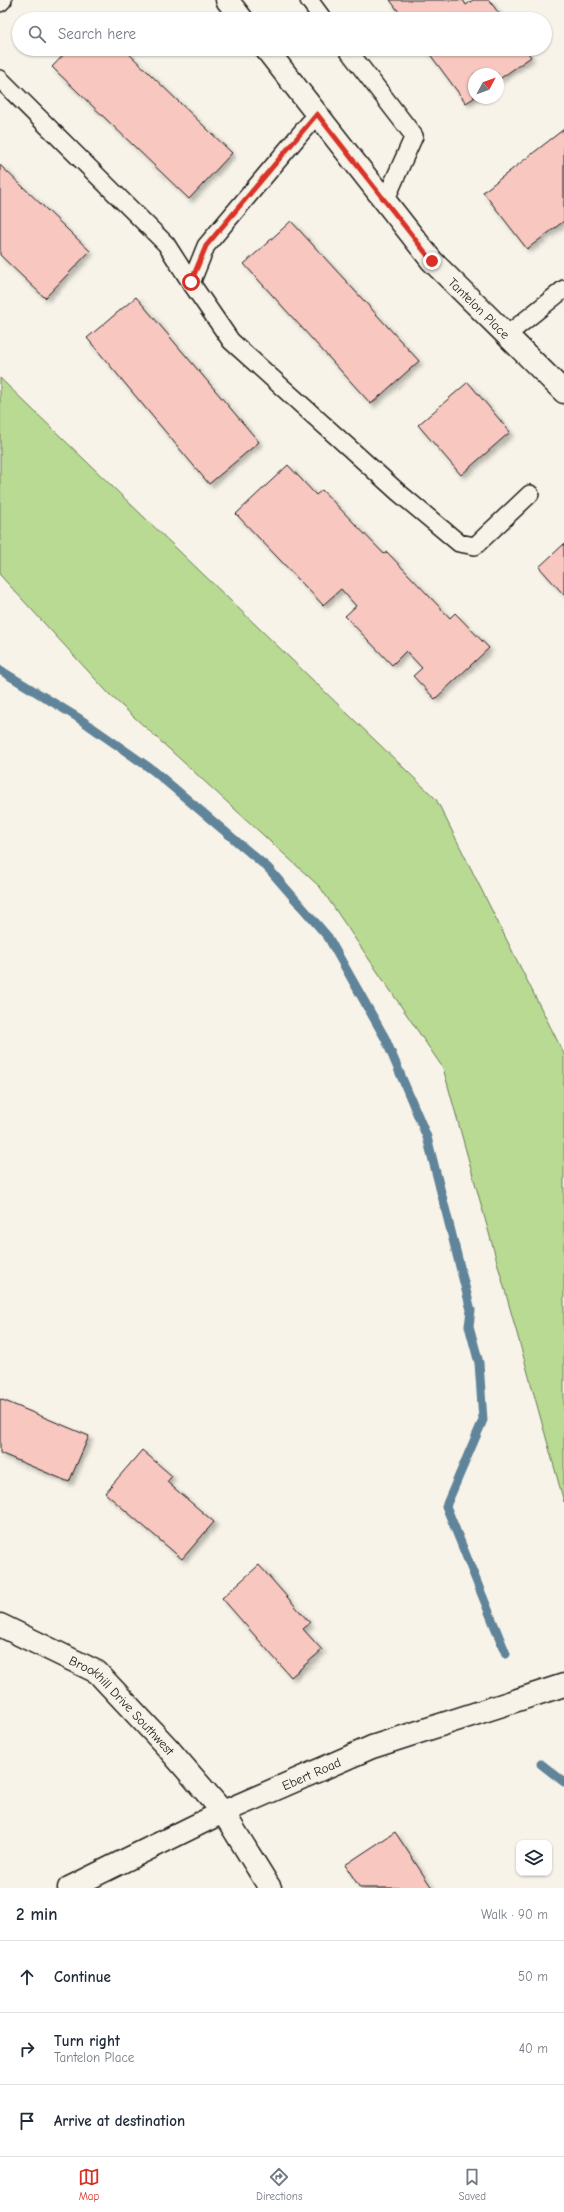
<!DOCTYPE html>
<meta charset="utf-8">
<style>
body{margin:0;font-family:"Comic Neue",sans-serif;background:#f6f6f7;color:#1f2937}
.controls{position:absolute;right:12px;bottom:12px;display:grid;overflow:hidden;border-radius:8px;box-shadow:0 1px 3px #0004}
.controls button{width:36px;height:36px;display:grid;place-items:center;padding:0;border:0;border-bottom:1px solid #e0e1e3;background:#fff;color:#1f2937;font:20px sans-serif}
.compass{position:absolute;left:468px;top:68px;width:36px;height:36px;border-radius:50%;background:#fff;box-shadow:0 1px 3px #0004;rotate:49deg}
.stop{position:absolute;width:12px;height:12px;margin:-9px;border:3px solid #d93025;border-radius:50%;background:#fff}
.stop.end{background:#d93025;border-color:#fff;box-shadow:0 1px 4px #0008}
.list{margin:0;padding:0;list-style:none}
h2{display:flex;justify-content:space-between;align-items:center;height:52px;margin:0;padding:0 16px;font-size:17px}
h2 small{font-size:13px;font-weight:400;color:#747a83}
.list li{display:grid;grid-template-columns:26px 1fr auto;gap:12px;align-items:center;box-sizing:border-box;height:72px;padding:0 16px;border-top:1px solid #e0e1e3}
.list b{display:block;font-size:15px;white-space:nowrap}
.list p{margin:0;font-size:13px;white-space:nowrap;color:#747a83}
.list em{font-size:13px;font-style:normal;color:#747a83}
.icon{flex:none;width:22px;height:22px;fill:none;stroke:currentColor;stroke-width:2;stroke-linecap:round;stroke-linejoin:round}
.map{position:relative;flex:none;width:564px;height:1888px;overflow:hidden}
.search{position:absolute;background:#fff;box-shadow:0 1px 3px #0004;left:12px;right:12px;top:12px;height:44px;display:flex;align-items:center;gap:10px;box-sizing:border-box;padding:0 14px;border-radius:22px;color:#747a83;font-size:15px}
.sheet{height:268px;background:#fff}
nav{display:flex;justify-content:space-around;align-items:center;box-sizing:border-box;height:56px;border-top:1px solid #e0e1e3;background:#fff;font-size:11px;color:#747a83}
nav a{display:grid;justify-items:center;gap:2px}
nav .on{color:#d93025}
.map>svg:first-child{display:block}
.green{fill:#b9da93;stroke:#6a7b58}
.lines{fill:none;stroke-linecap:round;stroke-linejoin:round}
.stream{stroke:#61849a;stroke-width:9}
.building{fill:#f7c7c0;stroke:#1c1c1c;filter:url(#shadow)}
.lane-casing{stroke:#1c1c1c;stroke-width:20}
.street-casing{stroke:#1c1c1c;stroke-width:25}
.secondary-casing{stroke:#1c1c1c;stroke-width:25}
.lane{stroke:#f7f3e8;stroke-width:17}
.street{stroke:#f7f3e8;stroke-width:22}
.secondary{stroke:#f7f3e8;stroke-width:22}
.route{stroke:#d93025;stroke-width:5}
.labels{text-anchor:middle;stroke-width:4;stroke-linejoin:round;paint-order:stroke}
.street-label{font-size:13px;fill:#1c1c1c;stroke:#f7f3e8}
</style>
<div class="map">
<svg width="564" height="1888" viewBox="0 0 564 1888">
<defs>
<filter id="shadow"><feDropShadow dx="3.5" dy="3.5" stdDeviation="2" flood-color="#0004"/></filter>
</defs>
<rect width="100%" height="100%" fill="#f7f3e8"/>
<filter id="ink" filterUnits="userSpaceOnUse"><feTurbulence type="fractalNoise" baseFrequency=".025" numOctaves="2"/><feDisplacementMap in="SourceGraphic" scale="8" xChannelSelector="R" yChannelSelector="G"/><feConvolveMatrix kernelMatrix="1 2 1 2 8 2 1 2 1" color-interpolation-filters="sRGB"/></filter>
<g filter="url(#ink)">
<!-- green -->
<path class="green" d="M0 378 436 799 564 1054V1502L443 1068 320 887 110 695 0 575Z"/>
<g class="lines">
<!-- stream -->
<path class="stream" d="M0 670 77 717 154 771 268 868 328 937 385 1038 427 1137 471 1310 469 1326 479 1363 483 1420 446 1506 506 1654
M541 1764 564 1782"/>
</g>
<!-- building -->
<path class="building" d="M390 0H463L466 5 473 0H489L503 19H404Z
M69 49H124L232 153 189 199 52 67Z
M426 49H525L531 57 498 80V74H474V98L466 103Z
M564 129V221L527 249 483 192Z
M0 165 90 251 45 298 0 255Z
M291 221 419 361 371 404 244 264Z
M136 297 259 442 209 484 87 338Z
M468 382 510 432 461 475 418 425Z
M288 465 316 495 322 490 384 554 387 552 450 618 455 613 489 648 435 699 413 676 422 668 406 651 392 665 345 616 356 606 341 589 323 605 236 514Z
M564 544V595L539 567Z
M0 1399 89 1436 69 1482 0 1453Z
M142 1450 172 1476 167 1482 214 1522 182 1559 105 1493Z
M259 1565 310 1623 303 1629 322 1650 291 1677 222 1598Z
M395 1832 432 1888H360L345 1865Z"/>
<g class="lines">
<defs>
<path id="lane" d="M309 0 323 19
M0 3 3 0
M347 49 414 136 385 201
M0 79 166 244 191 283
M317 114 206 246 191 283 231 341 398 492 459 543 475 546 530 494
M507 335 564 289"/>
<g id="street">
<path d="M227 0 242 19"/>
<path id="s1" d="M266 49 432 261 564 392"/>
<path id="s2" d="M0 1625 97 1672 167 1747 223 1812 270 1888"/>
</g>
<g id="secondary">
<path id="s3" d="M69 1888 223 1812 372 1747 564 1685"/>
</g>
</defs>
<!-- lane casing -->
<use href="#lane" class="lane-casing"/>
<!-- street casing -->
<use href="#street" class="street-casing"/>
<!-- secondary casing -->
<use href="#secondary" class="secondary-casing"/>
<!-- lane -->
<use href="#lane" class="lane"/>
<!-- street -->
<use href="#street" class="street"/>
<!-- secondary -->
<use href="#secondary" class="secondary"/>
</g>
</g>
<g class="lines" filter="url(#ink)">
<!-- route -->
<path class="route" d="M191 282 206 246 317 114 432 261"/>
</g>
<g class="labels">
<!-- street labels -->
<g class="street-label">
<text dy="5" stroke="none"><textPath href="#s1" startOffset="336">Tantelon Place</textPath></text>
<text dy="5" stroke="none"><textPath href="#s2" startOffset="148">Brookhill Drive Southwest</textPath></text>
<text dy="5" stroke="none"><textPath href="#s3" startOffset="268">Ebert Road</textPath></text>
</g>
</g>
</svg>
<div class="controls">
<button><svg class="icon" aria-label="layers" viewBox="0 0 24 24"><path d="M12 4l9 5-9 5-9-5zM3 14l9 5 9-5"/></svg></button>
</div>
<svg class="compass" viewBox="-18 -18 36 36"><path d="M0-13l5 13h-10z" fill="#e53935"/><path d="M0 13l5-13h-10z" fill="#747a83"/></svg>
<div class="stop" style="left:191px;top:282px"></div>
<div class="stop end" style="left:432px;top:261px"></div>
<div class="search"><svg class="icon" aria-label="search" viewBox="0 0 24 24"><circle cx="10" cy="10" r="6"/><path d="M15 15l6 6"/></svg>Search here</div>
</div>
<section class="sheet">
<h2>2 min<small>Walk · 90 m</small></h2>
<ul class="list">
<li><svg class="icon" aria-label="ahead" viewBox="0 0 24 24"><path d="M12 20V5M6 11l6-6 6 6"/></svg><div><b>Continue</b></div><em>50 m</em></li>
<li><svg class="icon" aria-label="right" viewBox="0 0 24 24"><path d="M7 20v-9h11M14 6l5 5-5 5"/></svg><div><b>Turn right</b><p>Tantelon Place</p></div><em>40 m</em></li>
<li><svg class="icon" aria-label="arrive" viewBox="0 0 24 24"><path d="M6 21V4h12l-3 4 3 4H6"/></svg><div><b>Arrive at destination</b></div></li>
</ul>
</section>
<nav>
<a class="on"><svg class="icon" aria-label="map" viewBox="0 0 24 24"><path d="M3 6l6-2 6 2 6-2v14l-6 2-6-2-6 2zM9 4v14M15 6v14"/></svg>Map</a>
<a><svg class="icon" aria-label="directions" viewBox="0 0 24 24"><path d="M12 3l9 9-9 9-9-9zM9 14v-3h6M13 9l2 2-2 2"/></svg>Directions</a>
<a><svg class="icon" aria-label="saved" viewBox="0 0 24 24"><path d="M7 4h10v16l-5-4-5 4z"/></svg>Saved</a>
</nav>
